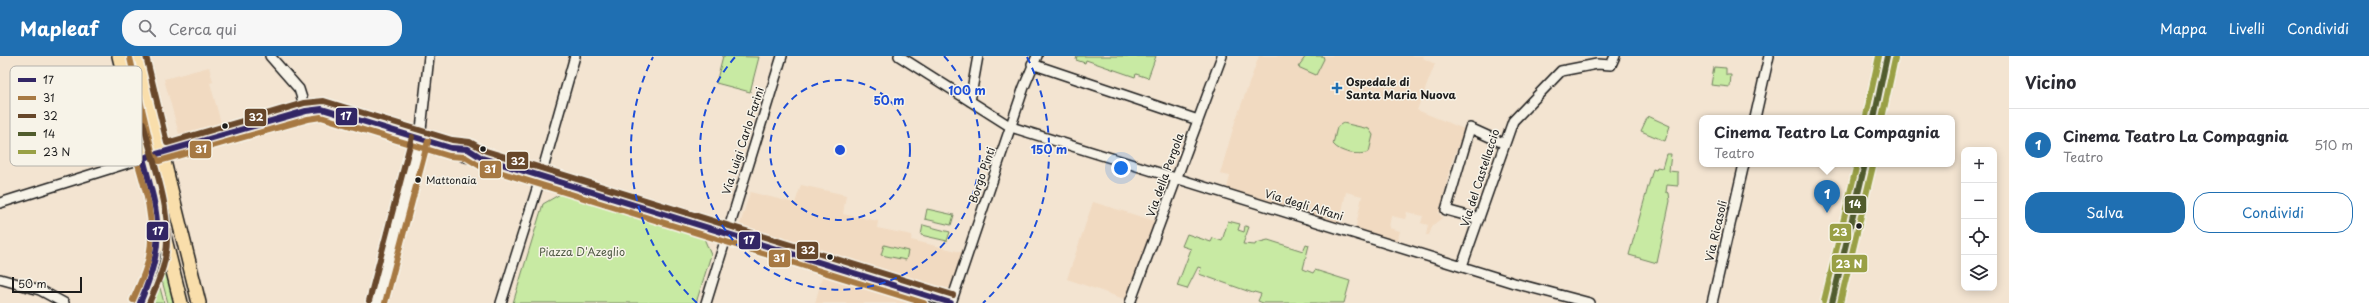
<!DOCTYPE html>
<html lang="it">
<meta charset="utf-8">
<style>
body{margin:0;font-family:"Playpen Sans",sans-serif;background:#f7f7f7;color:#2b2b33}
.controls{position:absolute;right:12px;bottom:12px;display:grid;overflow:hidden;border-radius:8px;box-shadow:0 2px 10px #0003}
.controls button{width:36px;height:36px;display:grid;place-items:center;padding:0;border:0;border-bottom:1px solid #e1e1e2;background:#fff;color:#2b2b33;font:20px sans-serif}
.scale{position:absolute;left:12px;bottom:10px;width:70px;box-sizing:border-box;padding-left:4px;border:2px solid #1c1c1c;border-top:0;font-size:11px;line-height:14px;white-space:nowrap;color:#1c1c1c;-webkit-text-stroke:3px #f7f3e8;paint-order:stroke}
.you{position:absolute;left:1121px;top:112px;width:14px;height:14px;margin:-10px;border:3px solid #fff;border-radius:50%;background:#1a73e8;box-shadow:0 0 0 6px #1a73e833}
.badge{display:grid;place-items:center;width:26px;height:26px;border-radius:50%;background:#1f6fb2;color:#fff;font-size:13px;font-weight:700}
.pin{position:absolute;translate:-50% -33px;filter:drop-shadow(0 1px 2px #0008)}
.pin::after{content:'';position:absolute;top:21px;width:14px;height:12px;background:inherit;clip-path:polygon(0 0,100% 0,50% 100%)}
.popup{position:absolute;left:1699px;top:59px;width:256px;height:52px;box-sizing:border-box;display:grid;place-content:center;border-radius:8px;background:#fff;filter:drop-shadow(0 1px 3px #0005);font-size:13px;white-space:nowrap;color:#7c7c81}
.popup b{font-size:15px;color:#2b2b33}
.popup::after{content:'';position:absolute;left:50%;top:100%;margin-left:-8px;border:8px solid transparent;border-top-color:#fff}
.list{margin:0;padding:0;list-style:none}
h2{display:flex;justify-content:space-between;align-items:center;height:52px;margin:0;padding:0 16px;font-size:17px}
h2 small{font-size:13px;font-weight:400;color:#7c7c81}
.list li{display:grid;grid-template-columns:26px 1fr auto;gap:12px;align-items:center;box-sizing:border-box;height:72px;padding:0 16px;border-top:1px solid #e1e1e2}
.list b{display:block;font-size:15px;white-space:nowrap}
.list p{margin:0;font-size:13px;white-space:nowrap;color:#7c7c81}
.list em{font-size:13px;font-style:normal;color:#7c7c81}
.actions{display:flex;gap:8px;padding:12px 16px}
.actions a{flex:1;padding:9px 0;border:1px solid #1f6fb2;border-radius:16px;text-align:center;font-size:14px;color:#1f6fb2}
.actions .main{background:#1f6fb2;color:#fff}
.icon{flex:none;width:22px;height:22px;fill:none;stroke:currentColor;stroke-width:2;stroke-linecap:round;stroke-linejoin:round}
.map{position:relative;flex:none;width:2009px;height:247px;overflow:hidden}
header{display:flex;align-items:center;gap:24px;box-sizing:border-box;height:56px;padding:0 20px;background:#1f6fb2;color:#fff}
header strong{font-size:19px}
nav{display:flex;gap:22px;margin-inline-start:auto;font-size:14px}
.search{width:280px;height:36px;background:#f7f7f7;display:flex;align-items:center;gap:10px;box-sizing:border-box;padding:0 14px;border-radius:16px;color:#7c7c81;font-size:15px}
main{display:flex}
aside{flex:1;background:#fff}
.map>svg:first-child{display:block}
.built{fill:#f1dac1}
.green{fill:#c8eaa3;stroke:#728360}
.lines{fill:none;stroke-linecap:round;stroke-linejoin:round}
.minor-casing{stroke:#1c1c1c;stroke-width:12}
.primary-casing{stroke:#1c1c1c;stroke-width:16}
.minor{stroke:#f7f3e8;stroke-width:9}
.primary{stroke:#f9deab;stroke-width:13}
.bus-1-casing{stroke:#f7f3e8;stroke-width:9}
.bus-2-casing{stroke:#f7f3e8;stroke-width:9}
.bus-3-casing{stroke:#f7f3e8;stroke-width:9}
.bus-4-casing{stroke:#f7f3e8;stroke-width:9}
.bus-5-casing{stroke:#f7f3e8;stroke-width:9}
.bus-6-casing{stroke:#f7f3e8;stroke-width:9}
.bus-1{stroke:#322665;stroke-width:6}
.bus-2{stroke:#a77943;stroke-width:6}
.bus-3{stroke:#67472a;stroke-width:6}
.bus-4{stroke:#515c2d;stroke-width:6}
.bus-5{stroke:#99a045;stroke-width:6}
.bus-6{stroke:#99a045;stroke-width:6}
.ring{fill:none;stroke:#1d4ed8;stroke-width:2;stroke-dasharray:7 5}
.poi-dot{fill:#1f6fb2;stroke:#f7f3e8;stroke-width:1.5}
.bus-dot{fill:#1c1c1c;stroke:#f7f3e8;stroke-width:1.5}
.labels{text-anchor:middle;stroke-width:3;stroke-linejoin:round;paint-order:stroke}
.bus-label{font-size:10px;fill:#1c1c1c;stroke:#f7f3e8;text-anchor:start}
.poi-label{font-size:11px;font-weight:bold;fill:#1c1c1c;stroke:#f7f3e8;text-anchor:start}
.street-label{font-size:11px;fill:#1c1c1c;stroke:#f7f3e8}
.park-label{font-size:11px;fill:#505a44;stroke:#f7f3e8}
.key{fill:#f7f3e8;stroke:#b5b2ab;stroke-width:1}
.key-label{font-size:11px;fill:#1c1c1c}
.centre{fill:#1d4ed8;stroke:#f7f3e8;stroke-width:2}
.ring-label{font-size:12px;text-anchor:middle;font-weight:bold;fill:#1d4ed8;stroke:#f7f3e8;stroke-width:3;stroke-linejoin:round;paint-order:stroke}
.line-badge{stroke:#f7f3e8;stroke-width:1.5}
.badge-label{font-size:11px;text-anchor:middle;font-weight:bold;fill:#fff}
</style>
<header>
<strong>Mapleaf</strong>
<div class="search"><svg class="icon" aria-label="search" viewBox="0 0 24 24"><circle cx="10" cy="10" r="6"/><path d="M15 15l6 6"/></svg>Cerca qui</div>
<nav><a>Mappa</a><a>Livelli</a><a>Condividi</a></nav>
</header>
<main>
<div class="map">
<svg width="2009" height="247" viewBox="0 0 2009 247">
<rect width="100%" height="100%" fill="#f3e4d1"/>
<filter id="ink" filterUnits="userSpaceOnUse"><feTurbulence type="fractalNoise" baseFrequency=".025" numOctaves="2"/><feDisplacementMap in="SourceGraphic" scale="8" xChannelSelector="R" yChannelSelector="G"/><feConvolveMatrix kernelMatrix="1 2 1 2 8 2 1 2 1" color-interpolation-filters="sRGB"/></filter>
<g filter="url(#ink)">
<!-- built -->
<path class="built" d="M1259 0H1424L1423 2 1435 8 1417 54 1464 73 1450 111 1440 156H1438L1442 162 1433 169 1429 179H1426L1428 169 1421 167 1423 160 1407 156 1405 163 1391 160 1389 172 1400 175 1397 187 1355 175 1362 140 1346 136 1339 170 1227 133 1230 120 1220 118 1235 66Z
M209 11 213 26 210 27 221 67 179 78 164 23Z
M801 129 846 139 843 158 878 165 877 172 912 179 911 184 965 197 951 238 739 172 750 136 795 147Z
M1093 146 1155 165 1127 244 1067 223Z
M823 218 907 241 906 247H815Z"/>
<!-- green -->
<path class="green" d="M723 0 759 1 750 36 716 27Z
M1077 0H1156L1148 22 1136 18 1135 21 1086 4 1085 7 1076 4Z
M1306 0H1323L1324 3 1316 19 1298 11Z
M1714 11 1726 12V19H1731L1730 31 1711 29Z
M1648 60 1670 70 1665 85 1641 75Z
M1343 67 1369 73 1373 79 1369 96C1359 100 1340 97 1333 88L1337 71Z
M1666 98H1671L1669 115 1678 116V130L1667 129 1666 136 1669 137 1670 145 1657 207 1629 199 1653 113 1656 114 1657 111 1662 112Z
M562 137 703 180 711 199 696 247H513L543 148Z
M927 153 954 159 951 169 925 163Z
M1228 165 1240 168 1238 174 1244 176 1245 170 1249 171 1243 188 1255 189 1256 187 1268 184 1303 195 1306 188 1309 189 1303 213 1313 217 1315 214 1350 225 1344 247H1263L1258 245 1261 238 1254 236 1253 237 1199 218 1201 212 1198 211 1187 233 1177 230 1191 193 1182 190 1187 178 1211 186 1213 182 1222 185Z
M923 169 950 176 947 185 921 179Z
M884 189 908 195 906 204 881 199Z
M168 215 175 247H168L160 217Z
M158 224 164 247H149Z"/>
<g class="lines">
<defs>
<path id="minor" d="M270 0 299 33 306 55
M899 0 1011 71 1514 227 1590 247
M1032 8 1198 64
M970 45 978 0
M1755 62 1769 0
M451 92C459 101 471 104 482 102
M0 147 128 107 315 52 451 92C462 90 474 94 482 102L951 247
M1479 163 1446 154 1470 72 1503 87
M1462 210 1513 65 1561 15 1597 8 1611 9 1615 0
M0 223 40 234 64 247
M140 247C151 221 158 200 159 172
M377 247 420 83 429 0
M501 247 541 120 575 0
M706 247 782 0
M951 247 1024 31 1037 0
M1130 247 1222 0
M1712 247 1744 108"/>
<path id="primary" d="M119 0 181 247
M138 0 199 247"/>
</defs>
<!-- minor casing -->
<use href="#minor" class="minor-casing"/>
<!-- primary casing -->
<use href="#primary" class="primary-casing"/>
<!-- minor -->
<use href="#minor" class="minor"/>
<!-- primary -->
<use href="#primary" class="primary"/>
<defs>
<path id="bus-1" d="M143 102 306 55 322 53 451 92 468 93 482 102 951 247
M140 247C166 185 160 165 143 102"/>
<path id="bus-2" d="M130 2 153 99 159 105 308 63 321 61 449 100 465 101 480 110 924 247
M127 71C138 112 158 157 149 201 146 216 139 230 133 244
M385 247 428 85"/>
<path id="bus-3" d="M146 0 167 87 304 47 324 45 452 84 470 86 486 95 953 239
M143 67C154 111 174 157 165 203 162 219 155 233 149 247
M369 245 412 81"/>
<path id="bus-4" d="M1874 62 1887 0
M1832 247 1865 108"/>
<path id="bus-5" d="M1882 62 1895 2
M1840 247 1873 110"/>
<path id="bus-6" d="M1866 60 1879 0
M1824 245 1857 108"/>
</defs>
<!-- bus-1 casing -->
<use href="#bus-1" class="bus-1-casing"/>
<!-- bus-2 casing -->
<use href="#bus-2" class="bus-2-casing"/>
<!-- bus-3 casing -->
<use href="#bus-3" class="bus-3-casing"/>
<!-- bus-4 casing -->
<use href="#bus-4" class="bus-4-casing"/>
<!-- bus-5 casing -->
<use href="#bus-5" class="bus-5-casing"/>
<!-- bus-6 casing -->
<use href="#bus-6" class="bus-6-casing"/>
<!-- bus-1 -->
<use href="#bus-1" class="bus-1"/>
<!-- bus-2 -->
<use href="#bus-2" class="bus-2"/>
<!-- bus-3 -->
<use href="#bus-3" class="bus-3"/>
<!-- bus-4 -->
<use href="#bus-4" class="bus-4"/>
<!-- bus-5 -->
<use href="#bus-5" class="bus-5"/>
<!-- bus-6 -->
<use href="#bus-6" class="bus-6"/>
</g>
</g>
<!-- distance rings -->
<g class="ring">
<circle cx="840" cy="94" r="70"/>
<path d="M944 0A140 140 0 1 1 736 0"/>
<path d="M697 247A209 209 0 0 1 653 1M1027 1A209 209 0 0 1 983 247"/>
</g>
<!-- markers -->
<path class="poi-dot" d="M1335 26h4v4h4v4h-4v4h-4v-4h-4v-4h4z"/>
<g class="bus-dot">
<circle cx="225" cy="70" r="3.5"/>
<circle cx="483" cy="93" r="3.5"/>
<circle cx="418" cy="124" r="3.5"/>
<circle cx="1859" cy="170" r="3.5"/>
<circle cx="830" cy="201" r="3.5"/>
</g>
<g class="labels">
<!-- bus labels -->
<g class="bus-label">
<text x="426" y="128">Mattonaia</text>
</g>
<!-- poi labels -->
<g class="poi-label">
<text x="1346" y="30">Ospedale di<tspan x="1346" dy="13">Santa Maria Nuova</tspan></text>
</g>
<!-- street labels -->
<g class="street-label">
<text transform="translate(743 85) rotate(-72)" y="4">Via Luigi Carlo Farini</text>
<text transform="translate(982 119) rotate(-71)" y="4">Borgo Pinti</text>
<text transform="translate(1165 119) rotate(-70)" y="4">Via della Pergola</text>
<text transform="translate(1480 122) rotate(-72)" y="4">Via del Castellaccio</text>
<text transform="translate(1304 149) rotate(17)" y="4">Via degli Alfani</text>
<text transform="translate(1716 175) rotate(-77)" y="4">Via Ricasoli</text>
</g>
<!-- park labels -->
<g class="park-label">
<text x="582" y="200">Piazza D'Azeglio</text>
</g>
</g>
<!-- legend -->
<rect x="10" y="10" width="132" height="100" rx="6" class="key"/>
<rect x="18" y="22" width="18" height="4" fill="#322665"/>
<rect x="18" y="40" width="18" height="4" fill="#a77943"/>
<rect x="18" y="58" width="18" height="4" fill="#67472a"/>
<rect x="18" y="76" width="18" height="4" fill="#515c2d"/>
<rect x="18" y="94" width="18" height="4" fill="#99a045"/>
<g class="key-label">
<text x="43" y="28">17</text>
<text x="43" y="46">31</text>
<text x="43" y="64">32</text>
<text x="43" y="82">14</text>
<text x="43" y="100">23 N</text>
</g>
<circle cx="840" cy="94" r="6" class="centre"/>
<g class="ring-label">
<text x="967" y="39">100 m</text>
<text x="889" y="49">50 m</text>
<text x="1049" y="98">150 m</text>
</g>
<g class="line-badge">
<rect x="335" y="51" width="23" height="19" rx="4" fill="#322665"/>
<rect x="244" y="52" width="23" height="19" rx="4" fill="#67472a"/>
<rect x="189" y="84" width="23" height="19" rx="4" fill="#a77943"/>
<rect x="506" y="95" width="23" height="19" rx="4" fill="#67472a"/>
<rect x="479" y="104" width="23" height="19" rx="4" fill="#a77943"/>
<rect x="1844" y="139" width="23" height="19" rx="4" fill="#515c2d"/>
<rect x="146" y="165" width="23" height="20" rx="4" fill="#322665"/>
<rect x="1829" y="167" width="23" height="19" rx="4" fill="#99a045"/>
<rect x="738" y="175" width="23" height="19" rx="4" fill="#322665"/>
<rect x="796" y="185" width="23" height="19" rx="4" fill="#67472a"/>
<rect x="768" y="193" width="23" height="19" rx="4" fill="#a77943"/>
<rect x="1831" y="198" width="37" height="19" rx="4" fill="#99a045"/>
</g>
<g class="badge-label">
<text x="346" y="64">17</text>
<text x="256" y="65">32</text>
<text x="201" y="97">31</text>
<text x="518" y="109">32</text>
<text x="490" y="117">31</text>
<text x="1855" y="152">14</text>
<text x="158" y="179">17</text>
<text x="1840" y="180">23</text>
<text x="749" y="188">17</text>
<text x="808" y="198">32</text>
<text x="779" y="206">31</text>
<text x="1849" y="212">23 N</text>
</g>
</svg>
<div class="controls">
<button>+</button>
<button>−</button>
<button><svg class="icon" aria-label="locate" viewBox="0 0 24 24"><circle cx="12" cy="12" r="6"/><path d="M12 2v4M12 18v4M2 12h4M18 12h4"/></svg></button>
<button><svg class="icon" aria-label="layers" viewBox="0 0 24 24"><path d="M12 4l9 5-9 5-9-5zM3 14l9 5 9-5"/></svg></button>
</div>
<div class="scale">50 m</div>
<div class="you"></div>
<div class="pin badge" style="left:1827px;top:157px">1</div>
<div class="popup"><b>Cinema Teatro La Compagnia</b>Teatro</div>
</div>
<aside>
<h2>Vicino<small></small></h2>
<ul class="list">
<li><span class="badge">1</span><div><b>Cinema Teatro La Compagnia</b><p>Teatro</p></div><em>510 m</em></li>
</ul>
<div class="actions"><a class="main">Salva</a><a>Condividi</a></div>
</aside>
</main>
